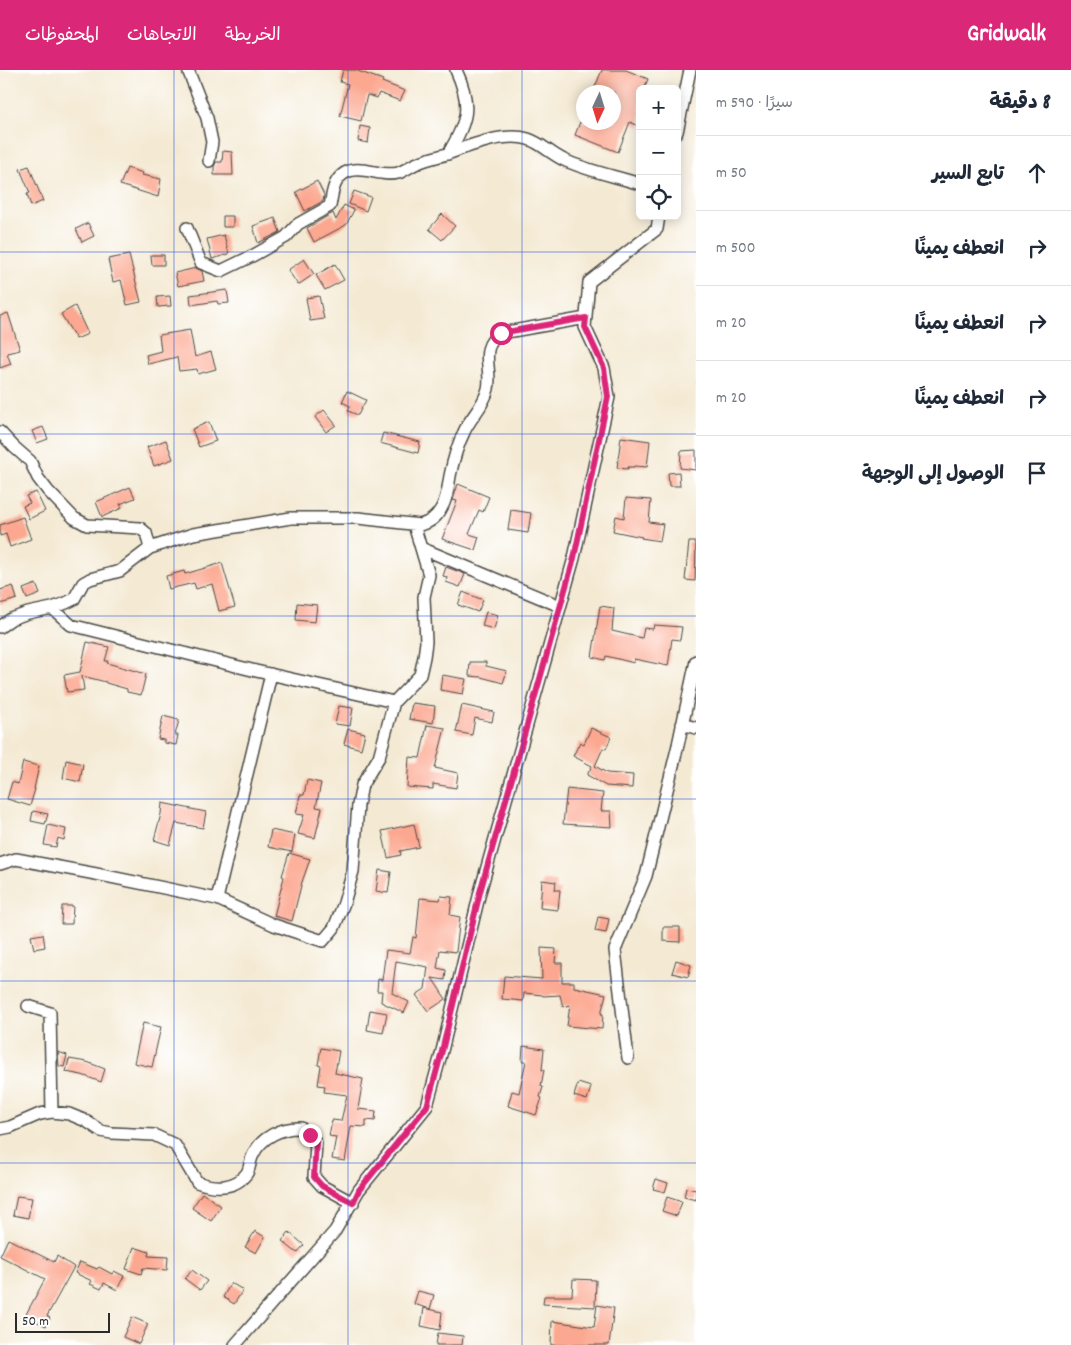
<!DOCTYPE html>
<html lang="ar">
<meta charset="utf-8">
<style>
body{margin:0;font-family:Dekko,"Playpen Sans Arabic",sans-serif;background:#f2f2f3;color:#1f2937;direction:rtl}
.controls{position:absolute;right:15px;top:15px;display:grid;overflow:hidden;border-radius:8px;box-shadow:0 2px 12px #0003}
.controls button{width:45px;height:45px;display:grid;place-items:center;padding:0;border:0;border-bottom:1px solid #e0e1e3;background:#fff;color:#1f2937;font:25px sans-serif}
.compass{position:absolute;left:576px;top:15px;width:45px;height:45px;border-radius:50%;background:#fff;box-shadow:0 2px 12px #0003;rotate:184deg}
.scale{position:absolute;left:15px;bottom:12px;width:95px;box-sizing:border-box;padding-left:5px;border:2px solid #2b2b2b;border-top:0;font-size:14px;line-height:18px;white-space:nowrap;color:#2b2b2b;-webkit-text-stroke:4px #fff;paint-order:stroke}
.stop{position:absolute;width:15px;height:15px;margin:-11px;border:4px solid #db2777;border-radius:50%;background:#fff}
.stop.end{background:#db2777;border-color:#fff;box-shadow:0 1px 5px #0008}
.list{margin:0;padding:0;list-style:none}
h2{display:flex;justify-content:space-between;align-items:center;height:65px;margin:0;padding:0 20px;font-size:21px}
h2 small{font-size:16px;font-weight:400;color:#747a83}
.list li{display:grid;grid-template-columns:32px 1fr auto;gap:15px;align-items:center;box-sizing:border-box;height:75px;padding:0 20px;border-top:1px solid #e0e1e3}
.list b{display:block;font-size:19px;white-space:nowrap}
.list em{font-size:16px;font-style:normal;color:#747a83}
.icon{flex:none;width:28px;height:28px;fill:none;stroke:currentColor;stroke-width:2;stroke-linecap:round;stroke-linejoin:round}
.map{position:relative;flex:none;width:696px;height:1275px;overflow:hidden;direction:ltr}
header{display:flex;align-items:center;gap:30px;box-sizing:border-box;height:70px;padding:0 25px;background:#db2777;color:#fff}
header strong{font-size:24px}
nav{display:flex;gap:28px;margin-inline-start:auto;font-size:18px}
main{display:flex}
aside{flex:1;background:#fff}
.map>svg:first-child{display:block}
.building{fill:#fca891}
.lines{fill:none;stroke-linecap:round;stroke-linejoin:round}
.minor-casing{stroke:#494844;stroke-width:14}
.minor{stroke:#fff;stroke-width:11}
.route{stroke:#db2777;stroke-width:6}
.grid{fill:none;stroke:#1d4ed8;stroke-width:1;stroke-opacity:0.55}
</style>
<header>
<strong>Gridwalk</strong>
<nav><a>الخريطة</a><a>الاتجاهات</a><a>المحفوظات</a></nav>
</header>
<main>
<aside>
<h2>8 دقيقة<small>سيرًا · 590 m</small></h2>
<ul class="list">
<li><svg class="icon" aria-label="ahead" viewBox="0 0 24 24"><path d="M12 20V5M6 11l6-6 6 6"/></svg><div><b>تابع السير</b></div><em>50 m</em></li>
<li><svg class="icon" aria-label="right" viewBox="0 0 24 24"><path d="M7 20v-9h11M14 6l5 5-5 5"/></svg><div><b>انعطف يمينًا</b></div><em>500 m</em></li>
<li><svg class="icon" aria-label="right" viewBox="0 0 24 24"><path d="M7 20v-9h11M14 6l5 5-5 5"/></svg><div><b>انعطف يمينًا</b></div><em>20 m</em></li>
<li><svg class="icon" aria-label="right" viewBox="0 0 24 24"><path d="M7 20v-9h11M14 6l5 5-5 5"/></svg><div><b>انعطف يمينًا</b></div><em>20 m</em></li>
<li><svg class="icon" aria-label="arrive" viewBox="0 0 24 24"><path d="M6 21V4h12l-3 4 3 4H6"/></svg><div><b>الوصول إلى الوجهة</b></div></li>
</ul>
</aside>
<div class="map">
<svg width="696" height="1275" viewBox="0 0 696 1275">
<rect width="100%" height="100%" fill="#fff"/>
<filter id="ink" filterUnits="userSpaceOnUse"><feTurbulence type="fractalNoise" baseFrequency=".02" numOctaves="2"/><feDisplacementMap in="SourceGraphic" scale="10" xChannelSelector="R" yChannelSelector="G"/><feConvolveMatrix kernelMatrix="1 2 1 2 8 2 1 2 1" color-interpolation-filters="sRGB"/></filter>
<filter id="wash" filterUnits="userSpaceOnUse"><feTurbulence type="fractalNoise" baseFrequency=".0096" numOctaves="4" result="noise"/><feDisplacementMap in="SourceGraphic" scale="20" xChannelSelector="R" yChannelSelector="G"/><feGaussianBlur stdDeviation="1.12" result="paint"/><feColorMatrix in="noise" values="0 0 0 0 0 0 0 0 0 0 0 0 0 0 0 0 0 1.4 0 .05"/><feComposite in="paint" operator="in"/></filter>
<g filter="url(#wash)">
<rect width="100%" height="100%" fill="#f4ead4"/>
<g id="blocks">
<!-- building -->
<path class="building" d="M343 0H355L383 10 382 12 405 21 400 31 379 23 377 28 367 25 361 51 340 46 348 14 340 12Z
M602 0H626L648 9 644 19H640V57L630 52 618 82 575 65 580 52H614V22H593Z
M360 56 370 58 368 73 358 71Z
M223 81 232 82 233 105H214V97L216 92H222Z
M29 96 43 131 31 136 27 124 30 123 20 99Z
M127 98 143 103 142 105 161 109 158 127 120 115Z
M317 111 324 125 323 131 305 141 296 122Z
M354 121 371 127 366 141 349 134Z
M344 135 354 140 346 155 314 172 307 158 333 143 336 150Z
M442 144 455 156 442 170 429 159Z
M223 146H233V157H223Z
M275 148 280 162 258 173 253 156Z
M88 153 94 166 82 172 76 159Z
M224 165 229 184 212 189 207 169Z
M129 185 141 232 127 235 121 210 113 212 108 189Z
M151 185H164V195H152Z
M304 189 314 204 298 215 288 200Z
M335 194 344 210 325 220 316 205Z
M196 198 202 201 204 211 178 216 175 203Z
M227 220 229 233 218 234 217 231 191 235 190 225Z
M170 226 171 236 158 237 157 227Z
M319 226 324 249 310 251 306 228Z
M75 236 88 264 76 269 61 244Z
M8 243 20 280 7 283 11 294 0 298V246Z
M190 260 195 287 211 282 216 299 198 304 197 299 179 301 177 287 148 294 146 285 161 281 159 265Z
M347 321 366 330 358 345 348 341 350 336 342 332Z
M324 340 336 355 326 362 315 347Z
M209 352 216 371 199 377 192 359Z
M43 357 48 369 37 373 32 361Z
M383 363 420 372 418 383 380 373Z
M621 367 650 371 647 397 634 396V397H628V399L617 398Z
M166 370 173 389 154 396 147 377Z
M696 380V400L680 398 681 381Z
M679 402 680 416H669L668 403Z
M458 414 489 427 483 442 479 440 469 464 479 467 475 480 442 469 457 431 453 430Z
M130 417 135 428 120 434 122 438 102 447 96 432Z
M36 422 45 441 29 449 23 436 30 433 26 426Z
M626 428 651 430 649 452 663 454 660 471 641 468 642 467 613 461 616 446 624 448Z
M511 440 531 443 528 463 508 460Z
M23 447 31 469 10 477 6 464 0 466V455Z
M689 472H696L695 511 685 510Z
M222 493 235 537 219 541 212 514 196 519 194 513 169 519 166 506 184 501 185 504Z
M446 497 465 504 460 517 446 512 447 507 443 506Z
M36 514 40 524 27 529 23 519Z
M13 516 17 529 0 534V520Z
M463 522 483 530 478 542 458 535Z
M297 533 317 535 315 552 296 550Z
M600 536 614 538 612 561 642 568 644 558 653 559 654 555 682 557 680 570 672 569 668 596 634 589V593L606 586 605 590 592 587Z
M486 542 498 545 494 559 482 556Z
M87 572 109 577 105 591H108L107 593 146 604 141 625 127 622V619L106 613V612L82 606 84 620 67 622 64 605 80 602Z
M470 592H486V596L507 601 503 613 481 607 469 606Z
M442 605 466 609 463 624 440 620Z
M412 633 435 636 433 653 409 649Z
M462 635 494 642 492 652 475 648 472 665 456 662Z
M339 636 353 638 350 656 335 654Z
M163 646 179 650 175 665H178L176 675 164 673V670L158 669Z
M427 655 445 658 435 698 458 703 456 718 433 714V719L407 717 409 687 420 688Z
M591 658 611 667 606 679 603 678 595 696 607 703 633 705 632 718 606 716 587 705 592 696 573 686 580 672 584 674Z
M348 659 365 663 361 679 344 674Z
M66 690 83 694 80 712 63 708Z
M23 692 39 696 34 719H35L30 736 7 729 12 712 18 714Z
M307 710 321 713 316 737 322 738 315 768 298 764 304 745 296 744 300 725H304Z
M567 719 603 723 601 741H611L612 757 563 754Z
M162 733 206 742 203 758 176 753 170 775 154 770 161 744Z
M33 741 48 744 45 754 31 751Z
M414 754 419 777 400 781 401 785 388 788 382 761Z
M48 755 66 759 64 770 58 768 56 777 44 775Z
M271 760 295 765 292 782 268 777Z
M289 783 310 789 302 812 292 851 274 846 284 807 282 806Z
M379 800 391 802 388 823 376 821Z
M542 810 556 812 555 820H560L558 840 540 838Z
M441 826 452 827 450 845 460 847 456 882 440 880 437 898 446 900 445 910 432 908 446 929 428 941 416 925 425 919 428 897 396 891 392 923 409 932 404 943 381 932 382 921H377L378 909 382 910 386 880 410 883 413 867 416 868 420 828 440 830Z
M62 836H73L72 854H61Z
M598 847 609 849 606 863 595 861Z
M663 857H680V872L663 871Z
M43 864 45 877 34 879 31 866Z
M541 878 556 879 555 893H562V912H574V917L606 924 601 944H603L602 959 567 956 570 935 563 937 560 925 543 926 542 925 524 923 523 931 502 929 504 906 542 909Z
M676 890 691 895 688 907 672 903Z
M370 940 387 943 383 963 367 960Z
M143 953 161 957 152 997 134 993Z
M523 976 544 979 542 1000H544L541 1016 543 1017 540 1027 542 1028 536 1045 508 1036 512 1021 519 1023 526 991H522Z
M321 978 339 981 335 1003 363 1009 358 1039 376 1041 375 1051 366 1050V1057L351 1056 345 1091 332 1089 336 1067 329 1066 332 1050 341 1051 347 1025 324 1022 325 1016 318 1015 321 996 318 995Z
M58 982 67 985 64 997 59 996Z
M69 989 87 992 105 999 101 1012 82 1005 66 1002Z
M578 1013 591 1017 587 1030 574 1026Z
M656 1109 668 1113 665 1122 653 1119Z
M686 1118 696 1120V1130L684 1127Z
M202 1123 221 1136 211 1151 192 1138Z
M17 1126 32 1128 28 1148 13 1145Z
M667 1127 682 1132 677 1146 662 1141Z
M255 1161 265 1167 256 1183 245 1177Z
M289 1162 304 1175 297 1183 282 1171Z
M8 1169 54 1192 57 1186 74 1197 47 1246 50 1248 46 1256 25 1246 45 1209 0 1186Z
M134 1177 149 1182 148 1186 168 1187 167 1200 143 1198 141 1204 126 1199Z
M80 1192 97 1199 99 1197 112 1204 114 1201 124 1206 117 1220 104 1213 101 1219 90 1214 92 1211 75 1203Z
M192 1200 207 1211 200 1220 185 1209Z
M573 1209 596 1210 595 1237 543 1234 544 1226H572Z
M231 1213 243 1220 234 1234 223 1227Z
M418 1221 434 1225 430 1239 414 1234Z
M597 1235 614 1238 609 1275H551L552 1251 594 1257Z
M424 1238 442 1242 440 1260 421 1256Z
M132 1247 148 1254 139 1274 123 1267Z
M438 1263 463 1266 462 1275H436Z"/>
</g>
</g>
<g filter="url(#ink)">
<use href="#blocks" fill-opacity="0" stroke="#494844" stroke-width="1"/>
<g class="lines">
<defs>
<path id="minor" d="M188 0 207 48 212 72 209 91
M677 62 690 0
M448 84C468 51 472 35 456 0
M187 158 201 193 221 201 254 185 286 167 298 154 330 136C332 126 333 112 342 105 358 92 380 108 398 103 405 101 411 95 418 93 427 89 437 87 447 84 469 76 504 62 528 69 541 73 551 84 564 90 588 101 615 106 640 114
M0 362 14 377 30 391 38 408 48 421 74 448 87 455 140 458 146 463 150 478
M421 478 560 536
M52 538 71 555 256 601 394 632
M0 557 11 549 28 543 52 538 66 533 74 529 83 513 90 509 120 501 150 478 193 464 291 448H358L420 455C429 453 436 448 441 439 447 429 448 418 450 406 453 391 457 376 464 362 471 346 483 338 488 319 493 298 477 278 501 263L586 248
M271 604 217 829 274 855 323 871 334 858 344 833 353 801 358 735 362 715 379 687 394 632 420 605 424 587 426 572 424 527 429 505 414 455
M682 654 696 658
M0 794 16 789 96 804 217 829
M28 936 50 943 52 1042
M628 988 615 880 646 806 678 675 696 591
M0 1059 10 1057 40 1044 52 1042 69 1044 86 1051 101 1061 111 1063 154 1065 175 1075 197 1112C213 1118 235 1120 247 1103 250 1098 250 1090 253 1085 261 1067 282 1057 301 1058L316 1073 314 1107 322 1116 353 1133
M235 1275 335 1161 359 1120 427 1036 442 981 480 822 574 488 609 327 604 298 585 257 589 212 657 159 659 146"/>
</defs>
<!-- minor casing -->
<use href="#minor" class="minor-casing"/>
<!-- minor -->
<use href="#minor" class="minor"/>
</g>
</g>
<g class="lines" filter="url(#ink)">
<!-- route -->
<path class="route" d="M310 1065 316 1072 314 1107 322 1116 353 1133 359 1120 427 1036 442 981 480 822 574 488 608 327 604 298 585 257 586 248 501 263"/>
</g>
<!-- grid -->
<path class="grid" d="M174 0V1275M348 0V1275M522 0V1275M0 182H696M0 364H696M0 546H696M0 729H696M0 911H696M0 1093H696"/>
</svg>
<div class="controls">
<button>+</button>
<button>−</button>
<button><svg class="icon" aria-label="locate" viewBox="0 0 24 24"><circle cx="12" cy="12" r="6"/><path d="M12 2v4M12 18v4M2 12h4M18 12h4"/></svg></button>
</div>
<svg class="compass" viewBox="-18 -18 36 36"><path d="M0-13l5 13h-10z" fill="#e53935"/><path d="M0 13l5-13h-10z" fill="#747a83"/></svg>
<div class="scale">50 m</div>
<div class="stop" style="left:501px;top:263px"></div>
<div class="stop end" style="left:310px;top:1065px"></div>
</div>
</main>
